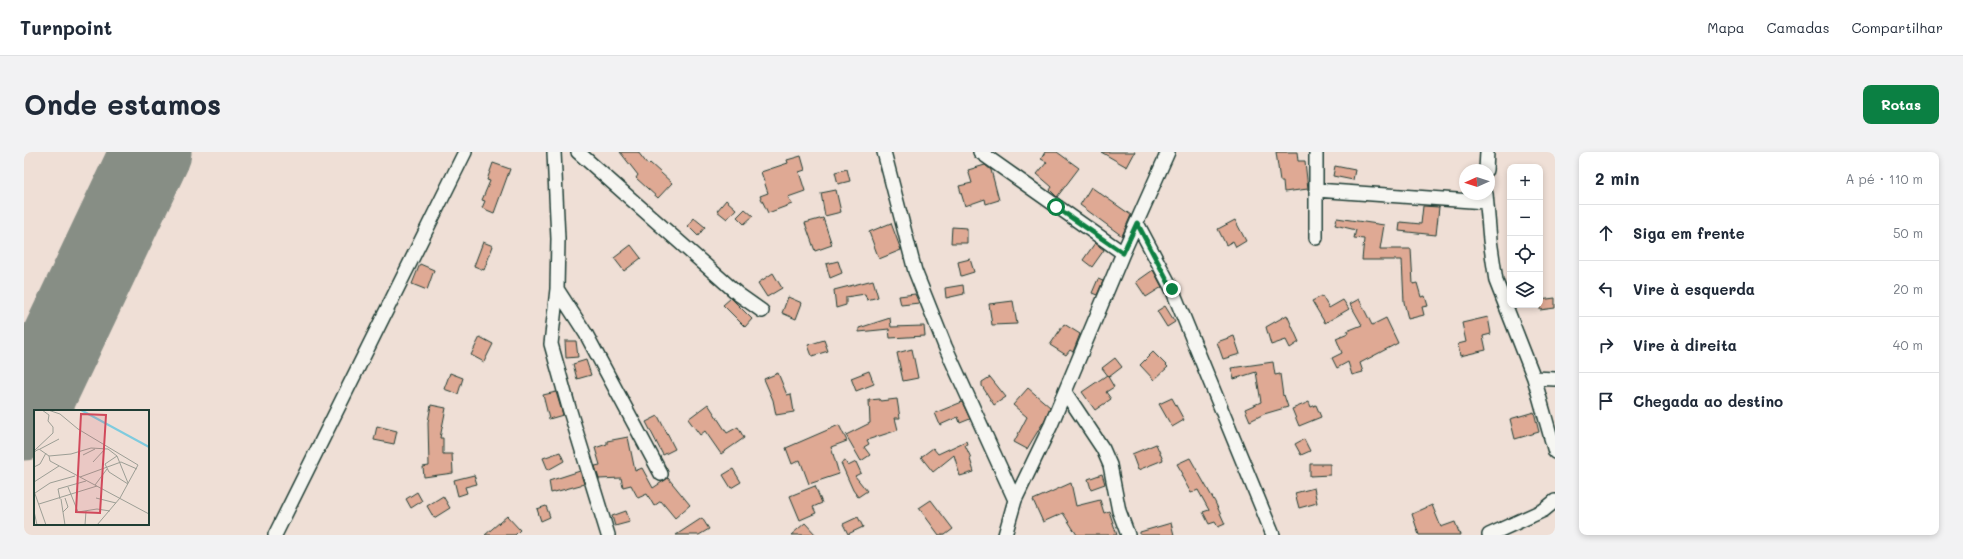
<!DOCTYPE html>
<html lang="pt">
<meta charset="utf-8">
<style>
body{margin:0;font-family:Mali,sans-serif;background:#f2f2f3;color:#1f2937}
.controls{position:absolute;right:12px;top:12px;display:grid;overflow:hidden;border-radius:8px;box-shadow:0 2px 6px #0003}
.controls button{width:36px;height:36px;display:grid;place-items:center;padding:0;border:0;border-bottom:1px solid #e0e1e3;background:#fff;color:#1f2937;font:20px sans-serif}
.compass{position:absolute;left:1435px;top:12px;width:36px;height:36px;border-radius:50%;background:#fff;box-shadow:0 2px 6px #0003;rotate:267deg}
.stop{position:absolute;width:12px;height:12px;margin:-9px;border:3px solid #0b8043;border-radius:50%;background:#fff}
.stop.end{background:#0b8043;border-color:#fff;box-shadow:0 1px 4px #0008}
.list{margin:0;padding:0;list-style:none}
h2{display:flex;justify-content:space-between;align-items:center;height:52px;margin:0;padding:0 16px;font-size:17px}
h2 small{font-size:13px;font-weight:400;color:#747a83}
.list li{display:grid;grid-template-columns:26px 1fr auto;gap:12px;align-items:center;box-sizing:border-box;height:56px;padding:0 16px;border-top:1px solid #e0e1e3}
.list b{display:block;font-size:15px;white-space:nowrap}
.list em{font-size:13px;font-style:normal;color:#747a83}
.icon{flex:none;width:22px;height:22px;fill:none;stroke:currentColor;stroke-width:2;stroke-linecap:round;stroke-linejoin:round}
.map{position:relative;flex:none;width:1531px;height:383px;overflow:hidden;border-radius:8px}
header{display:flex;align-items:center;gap:24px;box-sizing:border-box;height:56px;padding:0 20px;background:#fff;border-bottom:1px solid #e0e1e3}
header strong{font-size:19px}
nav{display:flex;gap:22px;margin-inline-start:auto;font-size:14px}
.intro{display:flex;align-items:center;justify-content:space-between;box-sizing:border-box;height:96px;padding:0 24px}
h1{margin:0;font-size:28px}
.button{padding:10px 18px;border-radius:8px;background:#0b8043;color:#fff;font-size:14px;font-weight:700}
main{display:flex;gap:24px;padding:0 24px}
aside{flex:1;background:#fff;border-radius:8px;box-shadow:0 2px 6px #0003}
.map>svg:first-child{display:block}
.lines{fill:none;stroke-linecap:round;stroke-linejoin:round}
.runway{stroke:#878e85;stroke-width:81}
.building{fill:#dfa994;stroke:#1f3d34}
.minor-casing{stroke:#1f3d34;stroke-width:16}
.minor{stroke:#f6f6f2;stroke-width:13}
.route{stroke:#0b8043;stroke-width:5}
.inset-river{fill:none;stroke:#7fcbde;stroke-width:2}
.inset-road{fill:none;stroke:#9c9e95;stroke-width:1}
.view{fill:#d1495b;fill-opacity:0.15;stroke:#d1495b;stroke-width:2}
.inset-edge{fill:none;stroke:#1f3d34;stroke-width:2}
</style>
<header>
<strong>Turnpoint</strong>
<nav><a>Mapa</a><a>Camadas</a><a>Compartilhar</a></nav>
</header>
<div class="intro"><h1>Onde estamos</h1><a class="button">Rotas</a></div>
<main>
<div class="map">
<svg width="1531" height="383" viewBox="0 0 1531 383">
<rect width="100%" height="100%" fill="#efdfd6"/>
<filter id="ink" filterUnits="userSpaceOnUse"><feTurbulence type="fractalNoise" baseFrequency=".025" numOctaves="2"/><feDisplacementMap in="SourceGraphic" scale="8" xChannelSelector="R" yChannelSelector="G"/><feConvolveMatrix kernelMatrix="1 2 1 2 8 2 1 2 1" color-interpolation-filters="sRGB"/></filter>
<g filter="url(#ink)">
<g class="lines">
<!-- runway -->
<path class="runway" d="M0 268 127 0"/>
</g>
<!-- building -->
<path class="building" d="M596 0H614L624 13 626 11 648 31 634 46 612 26 614 23Z
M1021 0H1033L1055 16 1033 45 1026 38 1028 35 1013 22 1023 10 1017 7Z
M1077 0H1111L1103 15Z
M1252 0H1273L1274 9H1281L1284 37 1260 40 1259 29H1256Z
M777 4 781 18 775 20 781 39 764 45 768 52 744 61 736 44 744 41 737 20 764 11 763 8Z
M469 11 486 17 470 61 458 56 461 49 458 48 466 29 463 28Z
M961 13 967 18 975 48 962 52 961 47 941 54 935 34 948 31 944 18Z
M1311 14 1331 18 1329 28 1309 24Z
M823 17 826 29 814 32 811 20Z
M1067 35 1107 63 1098 84 1056 53Z
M812 38 817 60 801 64 797 41Z
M702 48 712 57 703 67 693 59Z
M1399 54 1415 55 1412 83 1375 79 1376 70 1397 72Z
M721 57 729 64 720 72 713 65Z
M670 66 681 75 674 84 664 74Z
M799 66 808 93 791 99 781 71Z
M1313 66 1360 73 1356 97H1387L1389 132 1393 131 1397 145 1401 144 1404 154 1398 155 1400 163 1384 167 1380 150 1378 108H1338L1340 87 1330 86 1332 78 1311 73Z
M1211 68 1222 89 1212 95 1209 89 1202 93 1194 77Z
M867 71 877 98 855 107 845 80Z
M928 75 943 76V91H927Z
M459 90 469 94 460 118 450 114Z
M1071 91 1080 98 1068 115 1059 108Z
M607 93 617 106 600 119 590 106Z
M946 107 950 120 937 124 934 110Z
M814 109 818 121 806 126 802 112Z
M396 112 410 118 403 138 388 132Z
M1129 118 1138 135 1122 145 1112 130Z
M749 121 758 136 743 145 734 131Z
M1074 127 1079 129 1073 143 1068 141Z
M849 128 854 145 843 148 841 142 822 145V153L812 156 810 138Z
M939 133 940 142 922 146 921 136Z
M891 142 895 151 877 153 875 144Z
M1298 144 1305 156 1319 148 1325 157 1301 171 1288 149Z
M764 145 778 151 772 167 758 161Z
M707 146 728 167 721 175 699 153Z
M1531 146V156L1516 158V148Z
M1335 147 1348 173 1362 166 1374 191 1336 211 1339 220 1328 223 1324 210 1313 216 1308 206 1318 201 1312 186 1324 181 1323 179 1338 173 1326 152Z
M989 149 993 172 968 173 965 152Z
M1141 154 1151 170 1143 175 1133 159Z
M1263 163 1275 190 1266 196 1262 188 1247 193 1242 175Z
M1464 165 1467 182 1459 184 1462 198 1436 204 1434 192 1442 190 1438 171Z
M866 166 867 175 900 174 901 184 866 186 865 177 835 180V176Z
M1040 172 1056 182 1049 200 1046 198 1042 203 1026 193Z
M1210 184 1216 202 1199 207 1193 190Z
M456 185 469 192 460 210 447 203Z
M800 188 804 199 788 204 784 193Z
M541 189H552L554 205 542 206Z
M888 197 894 226 879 229 873 201Z
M1129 200 1144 215 1130 228 1116 213Z
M1091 206 1098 215 1085 225 1078 216Z
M562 208 567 223 553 227 549 212Z
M1249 210 1251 223 1256 222 1259 244 1260 243 1264 255 1240 262 1226 269 1221 257 1237 250 1232 220 1210 227 1207 216Z
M845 219 850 232 832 239 827 226Z
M426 221 439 226 434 242 420 237Z
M754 221 763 243 767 242 770 260 752 263 749 248 740 227Z
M1083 223 1090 235 1082 240 1087 247 1071 258 1058 240Z
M966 225 982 245 970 253 958 234V230Z
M1004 236 1026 255 1020 269 1003 297 990 290 1003 265 989 253Z
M532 240 539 263 525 267 519 243Z
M1148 246 1160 268 1148 275 1135 252Z
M856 247V249L873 247 876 266H871L874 278 843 288 845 292 840 295 846 303 837 309 822 283 846 271 845 248Z
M938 250 946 267 936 271 934 265 916 273 911 261Z
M1285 250 1287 255 1292 253 1297 265 1275 274 1268 257Z
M684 252 703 281 714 275 720 286 697 302 681 279 676 283 664 267Z
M407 253 422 256 416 286H419V302H428L429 321 400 325 399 315 405 314 404 270Z
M1510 260 1515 280 1491 287 1486 267Z
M634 264 651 297 639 303 622 270Z
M815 273 823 289 807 295 815 322 785 332 776 308 768 312 762 296Z
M353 274 373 279 370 292 350 288Z
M604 285 611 319 618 316 629 336 644 326 666 353 651 366 637 349 630 354 623 342 614 346 607 333 599 335 597 326 575 327 571 314 576 313 571 296 583 292V289Z
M1280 287 1286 299 1277 303 1271 292Z
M942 289 943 292 941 293 947 306 946 307 950 320 936 324 930 303 909 320 897 305 909 296 914 302Z
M1132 292 1139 308 1114 318 1108 302Z
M536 300 540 309 524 318 519 306Z
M1166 306 1191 350 1201 372 1194 375 1191 370 1185 372 1179 360 1185 358 1174 338 1167 341 1157 323 1159 322 1153 312Z
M821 309 824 314 832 310 837 321 831 324 843 339 834 345 829 338 817 311Z
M1286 312H1306V323L1286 324Z
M709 317 717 330 707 336 699 323Z
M556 319 560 332 527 341 525 329Z
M1078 322 1081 332 1067 337 1064 327Z
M450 323 453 332 441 335 443 341 434 344 430 328Z
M1047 331 1052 354 1076 348 1080 361 1085 359 1093 383H1053L1039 361 1019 370 1009 348Z
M791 334 798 351 789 355 792 361 776 368 766 344Z
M1290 336 1293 351 1275 356 1271 341Z
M393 340 398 349 387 356 382 347Z
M419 344 426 356 410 366 403 354Z
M907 348 929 377 921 383H915L895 356Z
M1408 353 1417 375 1431 370 1436 383H1395L1388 362Z
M522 354 526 365 517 369 513 357Z
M602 359 606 370 591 374 588 364Z
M483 364 496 378 491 383H461Z
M834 365 839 375 824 382 819 372Z
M678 366 685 377 675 383H652Z
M781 371 792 383H767Z
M1147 371 1150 383H1116V380Z"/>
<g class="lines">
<defs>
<path id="minor" d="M530 0 534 87 533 137 527 192 545 256 584 383
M554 0 714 142 738 159
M860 0 891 119 921 194 991 348
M956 0 1099 101
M1292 0V86
M1462 18 1463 0
M1292 38 1461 50
M1462 42 1466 88 1472 129 1510 226 1531 300
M1113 71 1148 137 1249 383
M533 137 562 182 637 322
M1510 226 1531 227
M1041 240 1079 297 1086 313 1095 359 1104 383
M251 383 441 0
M981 383 991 348 1027 273 1099 101 1144 0
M1465 383 1520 358 1531 349"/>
</defs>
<!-- minor casing -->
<use href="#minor" class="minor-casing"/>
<!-- minor -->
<use href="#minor" class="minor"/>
</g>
</g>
<g class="lines" filter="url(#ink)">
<!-- route -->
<path class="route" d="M1032 55 1099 101 1113 71 1148 137"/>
</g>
<!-- overview -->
<g transform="translate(10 258)">
<rect width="115" height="115" fill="#efdfd6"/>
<path class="inset-river" d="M47 0 115 37"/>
<path class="inset-road" d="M14 0 26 4 44 19 104 55 86 88 63 115M6 39 25 29M1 40 19 23V17L14 11 15 5 8 0M0 42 5 39 15 46 16 51 115 104M49 45 61 39M15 46 37 44 57 38 74 39 83 46 94 73M83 46 71 54 75 62 94 74M59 52 71 39M0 57 6 54 12 43M46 67 87 52 103 59M0 72 25 56M61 75 73 59M34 77 44 102 63 99 76 101M0 81 12 115M1 83 16 73 41 66M62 88 82 93M26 89 24 79 52 71M27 89 31 115M5 94 63 76M0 101 3 115M29 102 34 97 31 88M51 115 52 101"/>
<path class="view" d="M47 4 72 5 66 103 42 102Z"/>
<rect width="115" height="115" class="inset-edge"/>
</g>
</svg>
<div class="controls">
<button>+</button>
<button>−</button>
<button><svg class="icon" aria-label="locate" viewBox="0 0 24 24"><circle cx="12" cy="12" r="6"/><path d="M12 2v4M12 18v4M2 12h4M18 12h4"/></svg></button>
<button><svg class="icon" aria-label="layers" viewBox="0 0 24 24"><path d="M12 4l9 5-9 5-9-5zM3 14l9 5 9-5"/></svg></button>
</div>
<svg class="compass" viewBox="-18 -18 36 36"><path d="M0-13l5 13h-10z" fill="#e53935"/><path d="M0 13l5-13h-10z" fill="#747a83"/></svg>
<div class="stop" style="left:1032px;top:55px"></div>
<div class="stop end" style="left:1148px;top:137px"></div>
</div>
<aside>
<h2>2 min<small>A pé · 110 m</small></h2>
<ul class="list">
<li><svg class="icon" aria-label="ahead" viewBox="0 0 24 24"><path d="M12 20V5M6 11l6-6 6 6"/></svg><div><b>Siga em frente</b></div><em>50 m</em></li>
<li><svg class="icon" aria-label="left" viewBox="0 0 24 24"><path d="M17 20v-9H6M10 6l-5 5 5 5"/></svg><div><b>Vire à esquerda</b></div><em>20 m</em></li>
<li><svg class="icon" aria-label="right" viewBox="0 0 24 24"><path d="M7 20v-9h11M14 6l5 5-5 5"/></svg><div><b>Vire à direita</b></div><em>40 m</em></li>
<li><svg class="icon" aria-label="arrive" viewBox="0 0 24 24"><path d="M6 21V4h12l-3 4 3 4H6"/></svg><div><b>Chegada ao destino</b></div></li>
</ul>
</aside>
</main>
